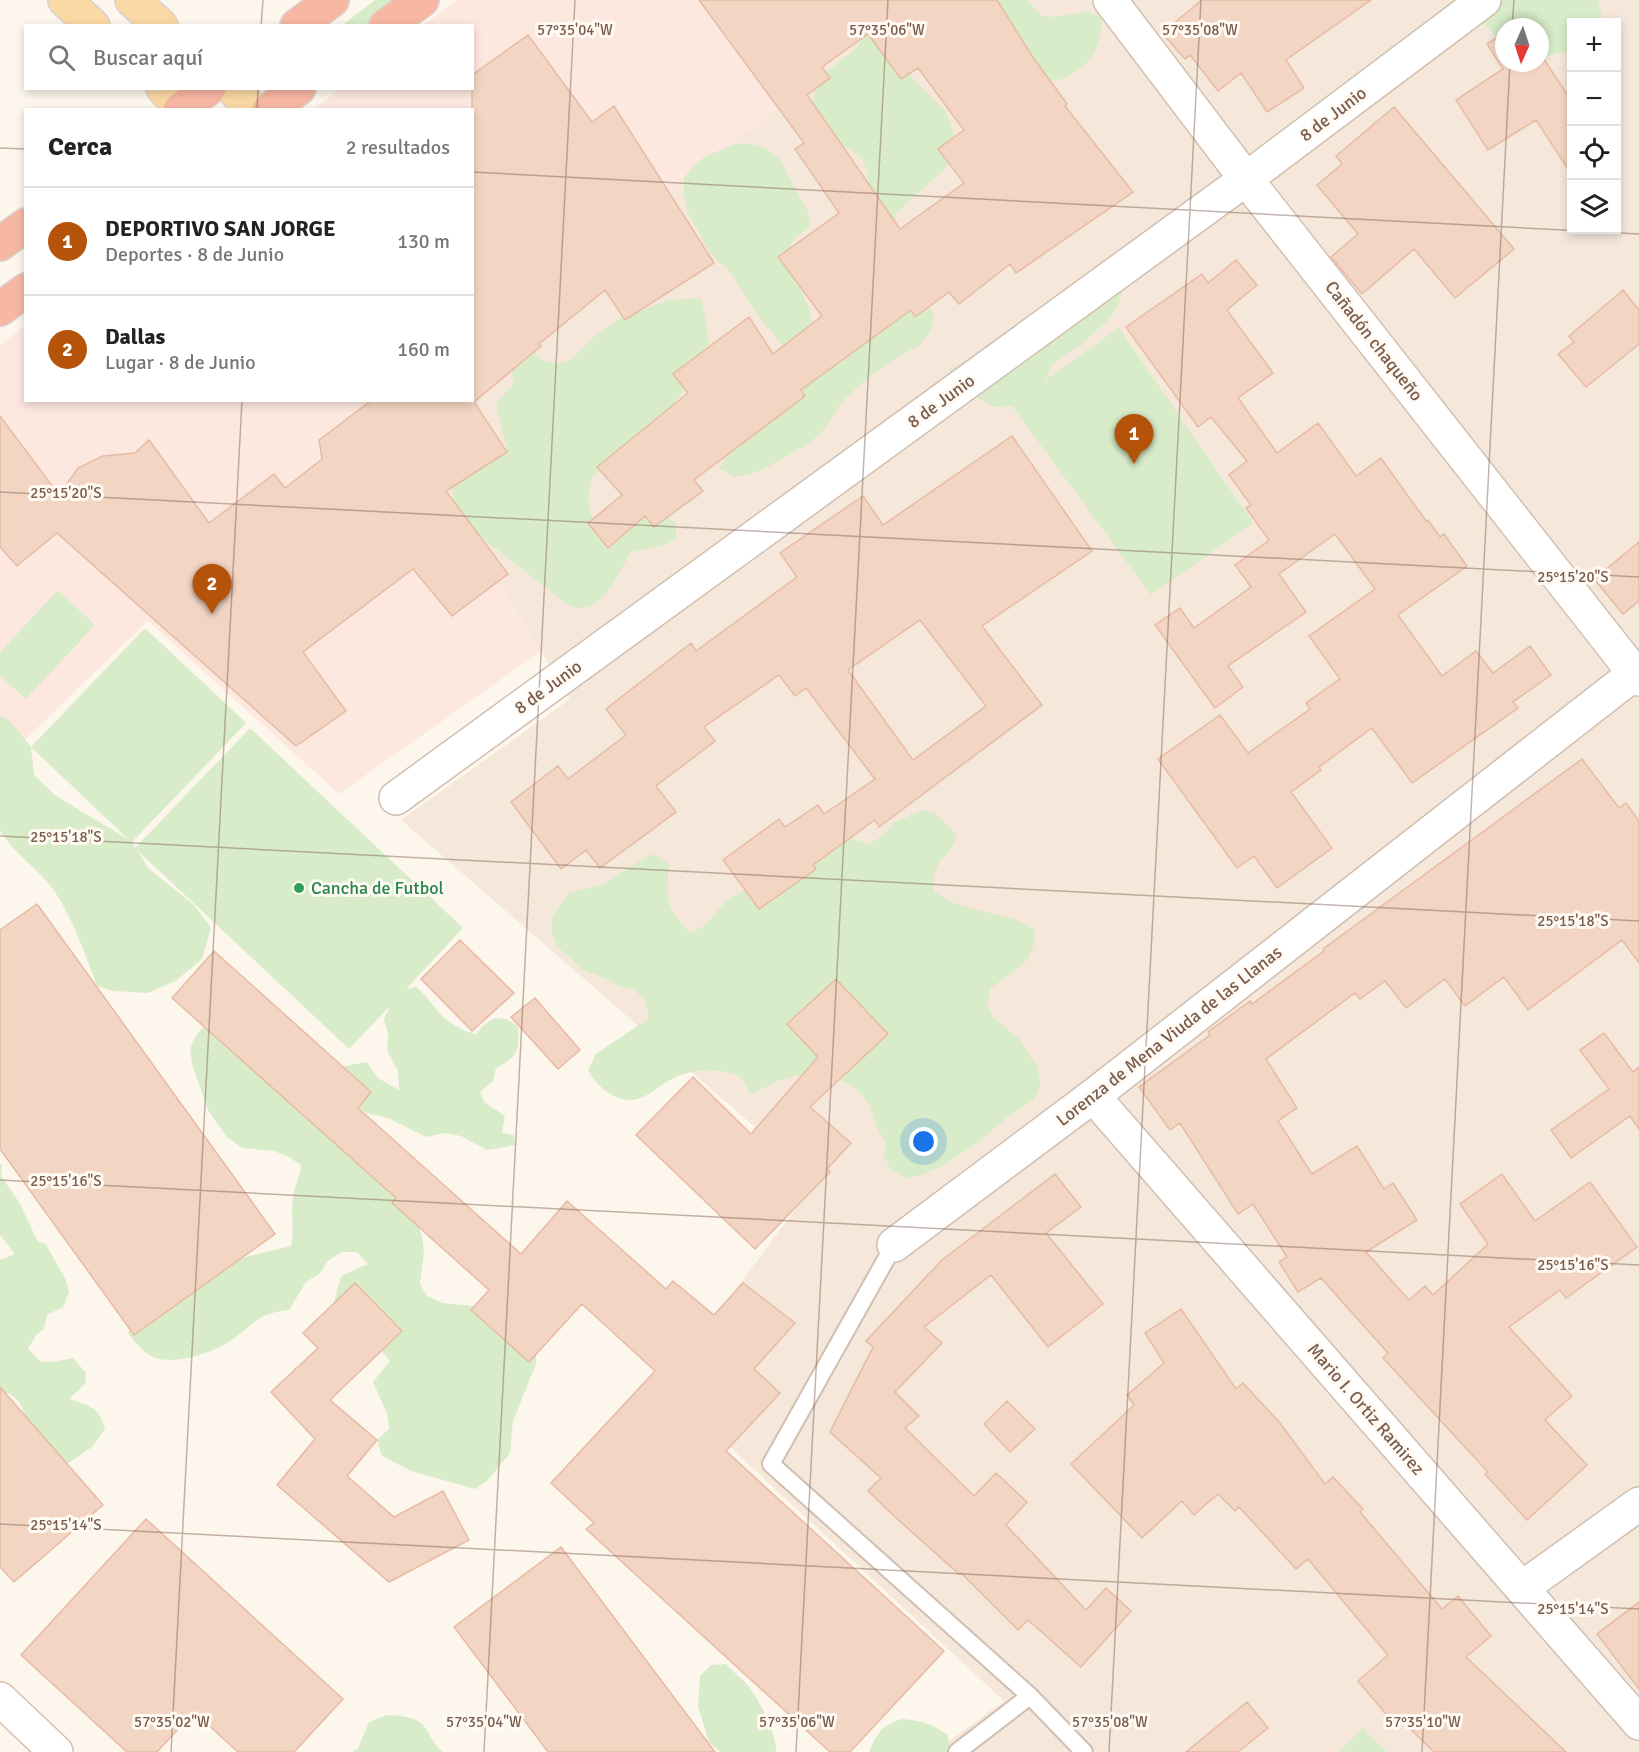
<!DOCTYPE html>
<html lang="es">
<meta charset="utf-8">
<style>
body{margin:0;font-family:Signika,sans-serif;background:#f2f2f2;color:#222}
.controls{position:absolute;right:18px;top:18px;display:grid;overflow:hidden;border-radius:0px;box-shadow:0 3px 9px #0003}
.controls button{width:54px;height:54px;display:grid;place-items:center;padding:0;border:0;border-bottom:2px solid #e0e0e0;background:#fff;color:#222;font:30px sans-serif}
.compass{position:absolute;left:1495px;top:18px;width:54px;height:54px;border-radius:50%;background:#fff;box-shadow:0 3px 9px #0003;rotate:183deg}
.you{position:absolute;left:924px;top:1142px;width:21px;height:21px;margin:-15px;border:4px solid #fff;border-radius:50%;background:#1a73e8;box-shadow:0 0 0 9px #1a73e833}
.badge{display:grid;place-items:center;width:39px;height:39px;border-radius:50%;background:#b45309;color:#fff;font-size:20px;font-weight:700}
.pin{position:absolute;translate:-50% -50px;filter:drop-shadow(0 2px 3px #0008)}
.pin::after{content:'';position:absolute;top:32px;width:21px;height:18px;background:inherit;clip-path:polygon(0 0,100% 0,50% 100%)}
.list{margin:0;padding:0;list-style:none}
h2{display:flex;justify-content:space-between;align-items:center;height:78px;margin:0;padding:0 24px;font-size:26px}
h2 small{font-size:20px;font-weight:400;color:#767676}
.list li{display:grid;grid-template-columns:39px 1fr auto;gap:18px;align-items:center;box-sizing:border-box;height:108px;padding:0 24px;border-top:2px solid #e0e0e0}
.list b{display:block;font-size:22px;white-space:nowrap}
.list p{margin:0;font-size:20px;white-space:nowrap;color:#767676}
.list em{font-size:20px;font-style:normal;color:#767676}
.icon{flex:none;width:33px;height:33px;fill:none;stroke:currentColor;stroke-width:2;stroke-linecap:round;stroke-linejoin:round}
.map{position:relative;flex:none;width:1639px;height:1752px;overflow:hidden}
.search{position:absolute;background:#fff;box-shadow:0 3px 9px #0003;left:24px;top:24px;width:450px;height:66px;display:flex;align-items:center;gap:15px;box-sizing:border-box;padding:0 21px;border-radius:0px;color:#767676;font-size:22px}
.panel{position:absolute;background:#fff;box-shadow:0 3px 9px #0003;left:24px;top:108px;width:450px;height:294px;border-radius:0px}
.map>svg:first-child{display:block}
.residential{fill:#f5e8da;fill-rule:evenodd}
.commercial{fill:#fde8e0}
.green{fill:#d8ecc9;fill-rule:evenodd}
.building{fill:#f3d5c3;stroke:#e6bba3;stroke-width:1.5;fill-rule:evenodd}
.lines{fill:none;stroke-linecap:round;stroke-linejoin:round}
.lane-casing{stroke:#d1beb0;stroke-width:20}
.street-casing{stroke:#d1beb0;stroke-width:36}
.secondary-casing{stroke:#d6c0b0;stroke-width:36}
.primary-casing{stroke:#dad1cd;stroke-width:36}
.highway-casing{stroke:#dad1cd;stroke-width:36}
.lane{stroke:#fff;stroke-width:16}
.street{stroke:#fff;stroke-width:33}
.secondary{stroke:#fff;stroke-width:33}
.primary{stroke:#fbd9a5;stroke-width:33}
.highway{stroke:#f7b7a3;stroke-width:33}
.ticks{fill:none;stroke:#7a5c4d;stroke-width:1.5;stroke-opacity:0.45}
.leisure-dot{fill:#2e9e5b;stroke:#fffaf3;stroke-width:2}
.labels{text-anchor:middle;stroke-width:6;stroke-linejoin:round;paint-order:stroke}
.street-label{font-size:18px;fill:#7a5c4d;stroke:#fffaf3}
.leisure-label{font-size:18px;fill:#27864d;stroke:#fffaf3;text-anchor:start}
.ticks-label{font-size:15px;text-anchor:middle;fill:#7a5c4d;stroke:#fffaf3;stroke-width:6;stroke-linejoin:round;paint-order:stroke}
</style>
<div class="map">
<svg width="1639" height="1752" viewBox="0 0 1639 1752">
<rect width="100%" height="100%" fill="#fdf6ec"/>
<!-- residential -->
<path class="residential" d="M763 0H1639V1752H934L1004 1701 663 1385 817 1181 401 820 570 699 389 405 472 400ZM1572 22H1616V230H1572ZM1504 27H1540V63H1504Z"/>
<!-- commercial -->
<path class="commercial" d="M457 0H763L821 76 473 341 472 110H312L340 89 472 88V26L423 25Z
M25 326 26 400 395 401 390 405 541 651 339 794 148 621 7 757 0 750V346Z"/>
<!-- green -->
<path class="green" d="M375 0H403L368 25 341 26Z
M980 0H1028L1041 16 1056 17 1087 11 1101 17C1104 52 1081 79 1045 82Z
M1458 0H1598L1603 22H1572L1571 50 1540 58V27H1504V45L1466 5Z
M864 31 906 62 912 78 945 111 956 139V154L947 167 896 213 894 228 868 189V173L862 158 848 148 818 135 810 107 821 76 858 47Z
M735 144H751L766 149 779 158 808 212 810 228 796 236 788 250 791 266 808 307 817 342 902 298 929 305 935 318 929 333 920 345 891 361 864 381 841 403 822 432 809 443 764 469 748 475 733 477 719 468 727 455 745 441 796 371 781 343 759 318 732 274 709 252 687 210 684 195V178L693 166 706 156Z
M1124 284 1120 302 1110 318 1082 344 1052 364 1045 380 1119 328 1253 523 1151 595 1012 406 993 407 963 389 949 370C978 355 1002 332 1032 318 1062 305 1094 295 1124 284Z
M700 298C706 314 706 327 709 344L692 371 687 386 677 399 674 414 691 441 695 489 689 504 674 500 623 460 593 475C587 494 586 502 594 521L626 527 645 516 662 514 676 523V539L662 546 631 552C621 569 604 608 581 608 577 608 570 605 567 604L469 528 453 500V485L507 451 496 404 513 384 512 370 532 347 541 360 557 364 571 360 594 337 621 318 669 300Z
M58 590 95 625 26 699 0 676V652Z
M145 628 246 723 132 842 135 848 250 728 463 928 406 989 416 987C425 994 429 1001 436 1009 446 1022 461 1031 477 1034L482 1026 495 1018 506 1019 518 1026C520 1050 518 1057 496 1068L493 1081 480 1092 484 1102 505 1116 502 1133 514 1135 515 1145 487 1150 461 1136 445 1133 426 1137 388 1118 366 1113 346 1098 340 1084 344 1066 367 1062 378 1078 399 1090 398 1071 387 1050 388 1034 384 1019 390 1006 349 1049 138 851 148 868 194 905 211 928 202 959 177 980 148 993 114 991 97 986C85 954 74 921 55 892 40 869 14 855 0 830V715L10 721 31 747ZM31 748H32L129 840 56 796 34 775Z
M923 810 937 814 957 836 951 849 940 861 934 875V891C968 917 1003 908 1035 930 1034 969 1015 967 990 989L987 1004 994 1018 1018 1038 1038 1068 1040 1086 1034 1100 1007 1117 982 1140 940 1167 922 1175 906 1178 892 1171 884 1157 886 1142C883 1137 879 1132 876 1126 873 1118 871 1107 866 1100 852 1079 818 1071 794 1076 779 1079 765 1087 751 1095L740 1076C722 1069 700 1068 681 1075 657 1083 642 1110 614 1096 601 1089 595 1082 588 1070L596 1054 649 1018 645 1001 634 989 619 986 612 981 581 969 558 947 551 931 552 917 568 893 599 886 652 854 669 864C666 898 665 910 691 933L705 925 726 901 842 830 854 839 869 844 884 835 894 823Z
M208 1022 365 1162 417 1221 422 1236 424 1252 420 1284 427 1296 443 1303 489 1308 536 1348V1364L513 1421 510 1453 488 1480 475 1489 411 1471 382 1456 377 1440 389 1429 387 1414 373 1382 390 1361 379 1348 333 1306 341 1276 368 1264 357 1252H342L328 1261 320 1273 306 1282 289 1310C256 1313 254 1325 230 1341 213 1353 170 1367 151 1356 141 1350 135 1342 128 1333L137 1320 229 1261 291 1246C295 1228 290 1214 293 1198 294 1187 300 1178 301 1165L289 1157 274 1151 242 1148 227 1137 208 1110 192 1064 190 1048 197 1034Z
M0 1164 2 1165 1 1176 19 1202 38 1242 45 1243 66 1280 69 1292 63 1307 47 1315 44 1329 36 1335 28 1349 41 1362H53L73 1358 86 1373 85 1384 69 1399C88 1405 101 1408 105 1429L92 1447 67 1464 23 1447C24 1421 31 1399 0 1391V1260L15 1254 0 1235Z
M726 1664C733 1672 743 1679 749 1687 760 1701 777 1735 776 1752H720L709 1742 698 1707 700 1676 711 1665Z
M387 1715C400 1716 419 1716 426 1729 431 1738 435 1745 443 1752H352L358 1748 369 1722Z
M901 1719C920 1720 932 1724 948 1735L950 1750 947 1752H869C878 1732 880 1727 901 1719Z
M1363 1728 1387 1752H1339Z"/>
<!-- building -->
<path class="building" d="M699 0H997L1032 56 1067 104 1065 106 1133 192 1016 273 1010 264 959 304 949 292 915 317 911 310 801 390 805 396 694 480 703 491 654 527 645 516 608 548 588 523 622 495 597 467 688 393 673 374 749 317 773 354 822 316 778 257 839 213 795 149 804 143ZM868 34 901 79 918 68 964 130 938 149 964 183 900 229 807 95 830 78 822 67Z
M1202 0H1371L1286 60 1304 88 1267 112 1241 73 1218 91 1190 55 1185 59 1162 33Z
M1504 33V63H1540V53L1572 102V175L1536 120 1488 150 1456 100 1503 69 1487 44Z
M528 35 592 122 614 106 714 263 625 320 605 290 539 344 541 346 474 402 507 452 446 491 508 574 452 616 413 569 303 652 346 711 296 746 57 533 17 566 0 547V416L59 495 78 468 103 456 135 453 149 440 209 523 274 474 285 488 322 459 319 440 372 400H472V75Z
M1394 107 1514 249 1455 298 1414 249 1362 294 1331 257 1358 234 1317 185 1342 164 1336 156Z
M1236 260 1257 285 1227 310 1273 373 1238 398 1277 453 1318 423 1356 476 1381 458 1426 521 1428 520 1440 537 1444 534 1467 566 1398 615 1442 676 1476 651 1493 673 1530 646 1551 675 1513 702 1518 708 1412 783 1372 728 1319 767 1321 770 1291 792 1332 848 1277 888 1254 856 1237 868 1158 759 1220 715 1248 753 1310 709 1306 703 1340 679 1309 636 1375 589 1335 534 1279 574 1306 612 1228 666 1243 687 1215 708 1155 625 1180 608 1194 628 1251 587 1235 565 1269 540 1246 508 1251 505 1229 475 1247 461 1211 417 1198 427 1126 327 1202 274 1208 283Z
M1623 290 1639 310V344L1586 387 1558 354 1574 342 1569 336Z
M1012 436 1092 551 982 626 1042 705 879 827 875 820 813 865 816 869 759 909 723 860 779 819 785 827 818 805 824 814 875 779 806 688 795 696 779 675 704 727 715 741 656 786 676 812 600 868 586 850 561 869 511 802 558 766 568 779 626 735 606 709 691 643 696 651 797 577 780 553 863 496 883 525ZM920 620 986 706 913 760 848 670Z
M1639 542V601L1623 614 1594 579Z
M1582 759 1619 808 1626 803 1639 821V963L1622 940 1528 1010 1504 977 1465 1006 1445 979 1406 1008 1385 981 1360 999 1355 993 1266 1059 1297 1108 1278 1121 1312 1174 1357 1146 1384 1189 1393 1183 1417 1220 1366 1252 1409 1300 1425 1286 1433 1295 1488 1244 1460 1204 1502 1174 1535 1221 1590 1182 1637 1247 1566 1298 1560 1290 1509 1327 1572 1396 1545 1420 1587 1465 1527 1520 1485 1474 1488 1472 1383 1358 1388 1353 1321 1278 1298 1292 1279 1262 1287 1257 1253 1204 1238 1214 1180 1123 1170 1130 1139 1087 1210 1035 1208 1032 1250 1001 1252 1004 1324 951 1323 949Z
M37 904 275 1234 134 1335 0 1149V930Z
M460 940 514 993 472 1031 421 979Z
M214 951 371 1092 358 1108 521 1254 567 1201 666 1289 673 1281 714 1315 743 1283 795 1323 754 1369 780 1393 726 1451 944 1651 850 1752H830L586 1529 594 1523 551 1483 655 1371 582 1304 529 1362 471 1310 489 1290 392 1203 396 1198 172 998Z
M836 979 888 1034 810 1107 851 1143 827 1169 830 1172 755 1249 636 1135 693 1077 751 1134 818 1057 787 1024Z
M535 998 580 1050 558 1069 511 1017Z
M1604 1033 1633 1072 1639 1067V1129L1630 1116 1571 1158 1551 1130 1609 1089 1580 1050Z
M1055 1174 1081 1207 1046 1233 1103 1304 1048 1347 991 1275 924 1327 942 1343 895 1392 919 1416 905 1428 974 1496 996 1473 1027 1502 1006 1525 1086 1610 1106 1588 1131 1611 1081 1667 1028 1620 1018 1630 961 1573 959 1574 895 1517 868 1491 881 1478 830 1432 873 1347 866 1341 942 1260Z
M355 1283 402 1331 330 1400 377 1440 347 1476 394 1517 443 1491 469 1540 389 1582 277 1485 315 1439 271 1392 318 1348 303 1333Z
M1181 1309 1236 1389 1243 1383 1280 1423 1325 1484 1333 1477 1363 1509 1360 1512 1442 1609 1458 1596 1491 1636 1466 1657 1566 1752H1434L1396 1715 1391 1720 1358 1681 1388 1655 1308 1559 1296 1569 1239 1507 1235 1511 1218 1494 1194 1515 1182 1501 1142 1538 1071 1464 1134 1405 1127 1395 1164 1363 1145 1333Z
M0 1387 103 1505 14 1582 0 1567Z
M1007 1401 1035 1429 1010 1452 984 1424Z
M146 1519 343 1699 294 1752H238L194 1712 157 1752H127L21 1655Z
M561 1547 715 1752H548L454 1627Z
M1639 1602V1689L1597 1634Z
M1247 1702 1268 1728 1238 1752H1186Z"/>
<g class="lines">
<defs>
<path id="lane" d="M894 1245 771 1464 1030 1696 1084 1752
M957 1752 1030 1696"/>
<path id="street" d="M396 798 1246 179 1484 0
M1093 1096 1639 1723
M894 1245 1093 1096 1639 670
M1522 1588 1639 1504"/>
<path id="secondary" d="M1110 0 1246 179 1639 679
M0 1699 56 1752"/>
<path id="primary" d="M65 0 93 26
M132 0 161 26
M163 88 185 110
M232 88 253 110"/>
<path id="highway" d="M297 26 332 0
M386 26 422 0
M180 110 209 88
M269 110 299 88
M0 244 26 225
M0 309 26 290"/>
</defs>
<!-- lane casing -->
<use href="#lane" class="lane-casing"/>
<!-- street casing -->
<use href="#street" class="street-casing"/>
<!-- secondary casing -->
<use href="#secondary" class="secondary-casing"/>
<!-- primary casing -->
<use href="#primary" class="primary-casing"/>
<!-- highway casing -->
<use href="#highway" class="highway-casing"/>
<!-- lane -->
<use href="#lane" class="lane"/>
<!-- street -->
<use href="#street" class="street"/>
<!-- secondary -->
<use href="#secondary" class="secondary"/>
<!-- primary -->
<use href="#primary" class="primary"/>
<!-- highway -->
<use href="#highway" class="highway"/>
</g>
<!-- ticks -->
<path class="ticks" d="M261 26 263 0M1512 27 1514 0M257 110 258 88M0 148 26 149M472 172 1639 234M0 492 1639 577M0 836 1639 921M0 1180 1639 1265M0 1524 1639 1609M171 1752 242 400M484 1752 575 0M796 1752 888 0M1109 1752 1201 0M1422 1752 1510 63"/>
<!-- markers -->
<circle class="leisure-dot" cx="299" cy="888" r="6"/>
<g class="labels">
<!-- street labels -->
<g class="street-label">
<text transform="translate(1333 114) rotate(-37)" y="6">8 de Junio</text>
<text transform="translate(1374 341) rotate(52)" y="6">Cañadón chaqueño</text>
<text transform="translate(941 401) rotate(-36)" y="6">8 de Junio</text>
<text transform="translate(548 687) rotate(-36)" y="6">8 de Junio</text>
<text transform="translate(1169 1036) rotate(-38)" y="6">Lorenza de Mena Viuda de las Llanas</text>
<text transform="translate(1366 1409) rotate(49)" y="6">Mario I. Ortiz Ramirez</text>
</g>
<!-- leisure labels -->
<g class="leisure-label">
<text x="311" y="894">Cancha de Futbol</text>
</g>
</g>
<g class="ticks-label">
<text x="575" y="35">57°35'04"W</text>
<text x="887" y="35">57°35'06"W</text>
<text x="1200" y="35">57°35'08"W</text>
<text x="66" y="498">25°15'20"S</text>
<text x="1573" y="582">25°15'20"S</text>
<text x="66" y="842">25°15'18"S</text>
<text x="1573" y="926">25°15'18"S</text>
<text x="66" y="1186">25°15'16"S</text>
<text x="1573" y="1270">25°15'16"S</text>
<text x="66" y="1530">25°15'14"S</text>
<text x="1573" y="1614">25°15'14"S</text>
<text x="172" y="1727">57°35'02"W</text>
<text x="484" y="1727">57°35'04"W</text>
<text x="797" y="1727">57°35'06"W</text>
<text x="1110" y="1727">57°35'08"W</text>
<text x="1423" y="1727">57°35'10"W</text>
</g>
</svg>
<div class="controls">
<button>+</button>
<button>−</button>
<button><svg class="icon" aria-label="locate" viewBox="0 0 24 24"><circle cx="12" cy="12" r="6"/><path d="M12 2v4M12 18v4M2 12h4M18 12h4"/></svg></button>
<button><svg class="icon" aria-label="layers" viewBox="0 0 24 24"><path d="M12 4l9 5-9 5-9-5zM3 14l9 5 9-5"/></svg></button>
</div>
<svg class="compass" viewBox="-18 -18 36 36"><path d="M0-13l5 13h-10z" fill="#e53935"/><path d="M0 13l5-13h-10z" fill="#767676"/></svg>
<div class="you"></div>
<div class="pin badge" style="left:1134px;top:464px">1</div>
<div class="pin badge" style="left:212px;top:614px">2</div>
<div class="search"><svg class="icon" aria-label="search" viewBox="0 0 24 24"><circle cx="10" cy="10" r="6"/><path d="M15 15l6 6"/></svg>Buscar aquí</div>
<section class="panel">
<h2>Cerca<small>2 resultados</small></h2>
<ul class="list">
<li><span class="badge">1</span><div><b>DEPORTIVO SAN JORGE</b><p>Deportes · 8 de Junio</p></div><em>130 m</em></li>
<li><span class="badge">2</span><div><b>Dallas</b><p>Lugar · 8 de Junio</p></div><em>160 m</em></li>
</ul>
</section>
</div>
